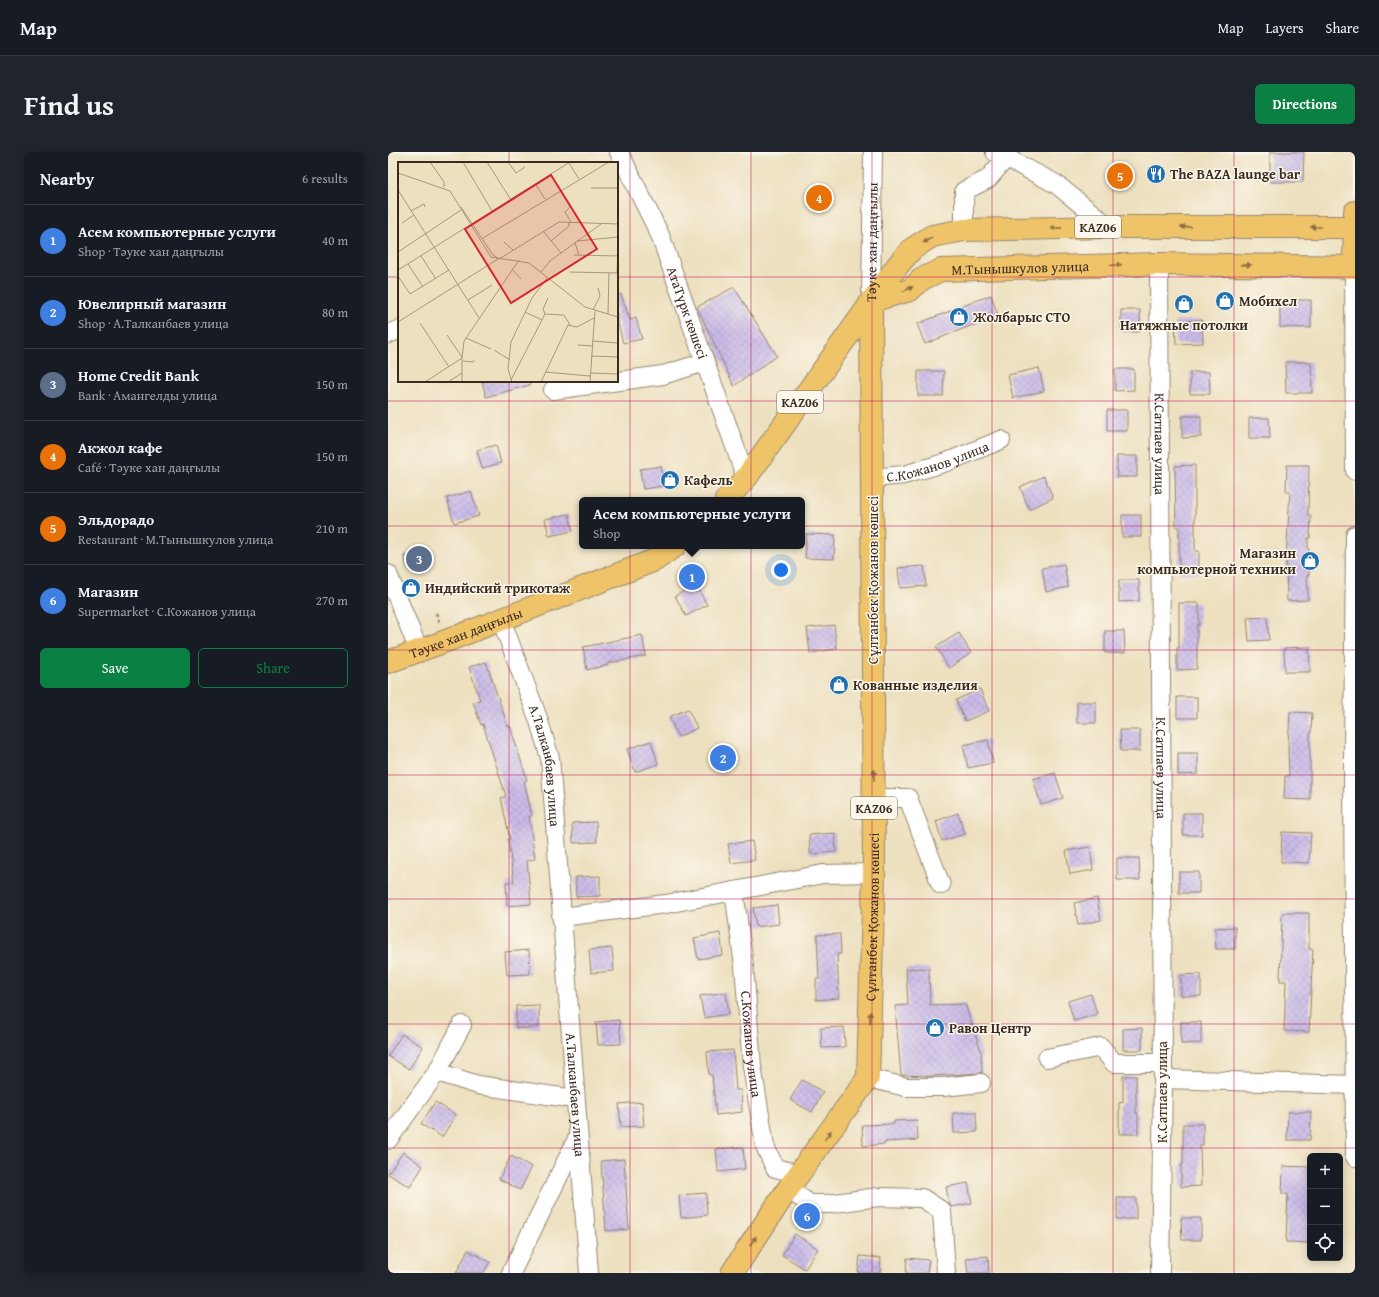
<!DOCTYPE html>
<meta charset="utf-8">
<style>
body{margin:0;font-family:"Gentium Book Plus",serif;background:#20242c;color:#f1f3f6}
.controls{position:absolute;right:12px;bottom:12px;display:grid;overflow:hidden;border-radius:6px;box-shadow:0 2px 10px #0003}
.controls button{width:36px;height:36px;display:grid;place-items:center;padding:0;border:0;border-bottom:1px solid #363941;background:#171b24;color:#f1f3f6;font:20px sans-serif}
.you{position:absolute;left:393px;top:418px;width:14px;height:14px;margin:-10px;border:3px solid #fff;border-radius:50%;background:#1a73e8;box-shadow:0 0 0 6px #1a73e833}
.badge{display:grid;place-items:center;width:26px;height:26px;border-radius:50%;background:#0b8043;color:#fff;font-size:13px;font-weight:700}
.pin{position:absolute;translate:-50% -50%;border:2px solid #fff;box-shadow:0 1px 4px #0006}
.popup{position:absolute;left:191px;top:345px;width:226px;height:52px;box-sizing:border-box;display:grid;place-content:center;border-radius:6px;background:#171b24;filter:drop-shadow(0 1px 3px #0005);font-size:13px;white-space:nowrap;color:#9ea1a6}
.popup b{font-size:15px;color:#f1f3f6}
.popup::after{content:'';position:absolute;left:50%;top:100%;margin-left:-8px;border:8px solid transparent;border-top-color:#171b24}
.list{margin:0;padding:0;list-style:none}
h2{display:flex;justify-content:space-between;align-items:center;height:52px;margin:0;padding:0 16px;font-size:17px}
h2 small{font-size:13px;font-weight:400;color:#9ea1a6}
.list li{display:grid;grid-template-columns:26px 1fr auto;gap:12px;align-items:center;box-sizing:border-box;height:72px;padding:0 16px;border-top:1px solid #363941}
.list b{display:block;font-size:15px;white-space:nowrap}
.list p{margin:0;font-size:13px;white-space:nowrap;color:#9ea1a6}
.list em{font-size:13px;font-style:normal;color:#9ea1a6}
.actions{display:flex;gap:8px;padding:12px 16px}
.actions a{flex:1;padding:9px 0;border:1px solid #0b8043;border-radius:6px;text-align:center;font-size:14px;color:#0b8043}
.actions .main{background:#0b8043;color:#fff}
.icon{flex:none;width:22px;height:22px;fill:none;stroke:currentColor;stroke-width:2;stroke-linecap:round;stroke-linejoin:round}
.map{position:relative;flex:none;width:967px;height:1121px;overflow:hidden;border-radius:6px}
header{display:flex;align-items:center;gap:24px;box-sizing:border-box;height:56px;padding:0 20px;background:#171b24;border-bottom:1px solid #363941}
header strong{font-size:19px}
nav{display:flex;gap:22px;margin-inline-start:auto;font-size:14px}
.intro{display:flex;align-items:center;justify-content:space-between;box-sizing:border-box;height:96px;padding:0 24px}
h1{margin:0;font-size:28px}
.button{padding:10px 18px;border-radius:6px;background:#0b8043;color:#fff;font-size:14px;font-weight:700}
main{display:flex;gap:24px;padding:0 24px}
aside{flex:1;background:#171b24;border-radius:6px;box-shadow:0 2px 10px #0003}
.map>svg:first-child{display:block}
.building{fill:url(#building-cross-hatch)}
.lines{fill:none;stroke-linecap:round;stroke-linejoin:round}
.minor-casing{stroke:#94856e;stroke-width:20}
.major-casing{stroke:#94856e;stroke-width:24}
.path{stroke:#94856e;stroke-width:2.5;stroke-dasharray:3 3;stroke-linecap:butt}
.minor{stroke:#fff;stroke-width:18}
.major{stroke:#efc469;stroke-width:22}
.oneway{fill:#8c6f40}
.grid{fill:none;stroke:#c2185b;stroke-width:1;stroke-opacity:0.55}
.labels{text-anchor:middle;stroke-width:3;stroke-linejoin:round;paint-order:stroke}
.shield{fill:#fbf7ec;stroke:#75685c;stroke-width:1}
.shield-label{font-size:13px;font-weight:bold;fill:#3b2a1e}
.poi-label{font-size:14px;font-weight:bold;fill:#3b2a1e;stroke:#fbf7ec;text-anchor:start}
.street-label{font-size:14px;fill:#3b2a1e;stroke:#fbf7ec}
.inset-road{fill:none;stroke:#a6977f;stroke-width:1}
.view{fill:#d62828;fill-opacity:0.15;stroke:#d62828;stroke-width:2}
.inset-edge{fill:none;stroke:#3b2a1e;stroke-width:2}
</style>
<header>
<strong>Map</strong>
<nav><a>Map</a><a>Layers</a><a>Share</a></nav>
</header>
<div class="intro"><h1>Find us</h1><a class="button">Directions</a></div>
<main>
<aside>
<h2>Nearby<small>6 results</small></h2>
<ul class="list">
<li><span class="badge" style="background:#3f7fe0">1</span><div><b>Асем компьютерные услуги</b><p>Shop · Тәуке хан даңғылы</p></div><em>40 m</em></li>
<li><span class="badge" style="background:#3f7fe0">2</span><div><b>Ювелирный магазин</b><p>Shop · А.Талканбаев улица</p></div><em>80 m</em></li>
<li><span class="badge" style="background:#5c6f8a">3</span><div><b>Home Credit Bank</b><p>Bank · Амангелды улица</p></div><em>150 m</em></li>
<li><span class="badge" style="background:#e8710a">4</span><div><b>Акжол кафе</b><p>Café · Тәуке хан даңғылы</p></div><em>150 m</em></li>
<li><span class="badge" style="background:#e8710a">5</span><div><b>Эльдорадо</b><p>Restaurant · М.Тынышкулов улица</p></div><em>210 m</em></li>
<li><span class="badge" style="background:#3f7fe0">6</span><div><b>Магазин</b><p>Supermarket · С.Кожанов улица</p></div><em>270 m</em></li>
</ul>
<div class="actions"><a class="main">Save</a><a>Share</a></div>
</aside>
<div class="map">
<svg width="967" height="1121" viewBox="0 0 967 1121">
<defs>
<pattern id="building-cross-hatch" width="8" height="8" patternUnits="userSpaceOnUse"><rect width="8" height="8" fill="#cabbe8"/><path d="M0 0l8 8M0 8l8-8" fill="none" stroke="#aea1c7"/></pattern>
</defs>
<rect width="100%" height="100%" fill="#fbf7ec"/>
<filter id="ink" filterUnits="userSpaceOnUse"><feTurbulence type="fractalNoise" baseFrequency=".025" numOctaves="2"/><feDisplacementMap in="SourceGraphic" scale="8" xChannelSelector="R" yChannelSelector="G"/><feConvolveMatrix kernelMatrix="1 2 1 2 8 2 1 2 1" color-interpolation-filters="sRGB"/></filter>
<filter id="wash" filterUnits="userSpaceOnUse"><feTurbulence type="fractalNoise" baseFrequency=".012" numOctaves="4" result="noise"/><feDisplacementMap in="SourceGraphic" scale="16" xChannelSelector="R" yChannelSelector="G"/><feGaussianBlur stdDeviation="0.9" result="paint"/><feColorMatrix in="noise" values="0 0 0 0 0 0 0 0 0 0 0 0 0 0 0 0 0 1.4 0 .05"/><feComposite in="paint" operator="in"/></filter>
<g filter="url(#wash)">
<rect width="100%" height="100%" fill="#ede0bf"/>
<g id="blocks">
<!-- building -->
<path class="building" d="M882 0H916L915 30H882Z
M346 135 389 204 346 234 309 155Z
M233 142 242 168 248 166 254 187 235 191 229 167V143Z
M603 143 610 163 537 192 529 172Z
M892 148H923V176L892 175Z
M733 158H752V180H733Z
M814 168 815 191 788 192 787 169Z
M897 210H923L924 241H898Z
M651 216 656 239 625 246 620 223Z
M727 217H746V238L727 239Z
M530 219H556L555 244H530Z
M802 220H821L822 242H802Z
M94 229H141L142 233 98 245Z
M719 258H739V279H719Z
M794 264H813V285L794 286Z
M861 266H881L882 286H861Z
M108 293 113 311 94 316 89 298Z
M729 304H749V325H729Z
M807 313V399H811V421H791V375H788L787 314Z
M899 313H921L920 363H923L922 386H920L921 423H919L920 448 899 449 898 408 902 339H898Z
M273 314 276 334 255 337 252 317Z
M656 324 665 346 641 357 632 335Z
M83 339 91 364 66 371 59 346Z
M181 362 185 379 161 384 157 367Z
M734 363H753V385H734Z
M418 382 447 383 446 407 417 406Z
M33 399 37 411 20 416 16 404Z
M676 412 680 435 658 440 654 416Z
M536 414 538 434 512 436 510 416Z
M731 428H751V449L731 450Z
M308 433 319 453 298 464 287 444Z
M791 451H811V473H809V517L789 518V496H791Z
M879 465 881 488 861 489 859 466Z
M446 473 449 497 422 501 419 476Z
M717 479H736L737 501H717Z
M571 481 583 501 561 516 548 495Z
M254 483 258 504 220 511V513L199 518 195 495Z
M921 495 922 520H897L896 496Z
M98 510 120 575 122 574 139 628 136 629 144 664H141L147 707 139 708 143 752 119 754 118 730H126L120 687H122L113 646 118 644 95 572 93 573 85 550 92 548 81 515Z
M592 537 601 559 577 569 568 548Z
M789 545H809V566H789Z
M689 550H708V571H689Z
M300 557 309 576 290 585 281 565Z
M902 560 924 561 923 581H922V648L896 647 897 624H901L900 595Z
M732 578H752V599H733Z
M600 588 605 611 580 616 575 593Z
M263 589 270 612 247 620 239 597Z
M790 601H810V622L790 623Z
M667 621 675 646 653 653 645 627Z
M570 661 577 682 554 689 548 669Z
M795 661H814V683H795Z
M208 670 209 690 185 691 184 671Z
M894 680 923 681 921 711 893 710Z
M447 681 448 700 422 702 421 683Z
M364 689 367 708 343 711 340 692Z
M702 695 705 718 682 722 678 699Z
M729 706H751L752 728H729Z
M791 720H811V741H791Z
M212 724V744L188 745V725Z
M709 746 713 768 690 773 686 751Z
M389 753 391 772 368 775 365 756Z
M894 761H921V797H925L921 880 896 879 898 829H892Z
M847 775V797H828L827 776Z
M332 781 335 803 310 807 306 786Z
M452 782 453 802H449L451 846 428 848V827H431L429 783Z
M224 796 226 819 203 821 201 798Z
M141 798 142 822 119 823 117 800Z
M541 816 542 853 577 852 593 899 594 921 543 924 513 923 507 854 520 853 518 817Z
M813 822V844H793V823Z
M338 840 341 862 316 866 312 844Z
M703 842 709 862 686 869 680 849Z
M151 853V876H128V854Z
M231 868 233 892 210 893 208 870Z
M793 870H813V891L793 892Z
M456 875 457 895 434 896 433 876Z
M754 876V898H735V877Z
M14 882 35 895 21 917 0 904Z
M345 898 348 938H353L354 960 328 963 324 923H321L319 900Z
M735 924H748V961H750V982H731V951L735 950Z
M414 928 435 940 424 960 402 948Z
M47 950 68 963 54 985 33 972Z
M254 950 256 974 233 975 231 952Z
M588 960 589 980 566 981 565 961Z
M900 960H923L922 988H899Z
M529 968 530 988 497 990V992L475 994 474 973 506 972V969Z
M795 972H815V993H812L813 1034 793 1035V1013H795Z
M355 995 357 1017 330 1020 328 997Z
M15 1000 35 1014 22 1035 0 1022Z
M123 1004 144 1015 132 1038 111 1027Z
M236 1007 241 1077 218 1079 213 1009Z
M895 1014 922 1015V1091L898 1090 900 1042H894Z
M580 1031 584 1051 563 1055 561 1051 558 1035Z
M318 1041 319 1063 293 1066 291 1043Z
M729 1046H748V1067H729Z
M793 1066H813V1088H794Z
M407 1082 430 1097 417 1117 394 1103Z
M80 1098 102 1110 95 1121H68Z
M472 1104 493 1106 492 1121H470Z
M600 1104 601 1121H580L578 1106Z
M519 1106 541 1108 539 1121H518Z"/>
</g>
</g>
<g filter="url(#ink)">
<use href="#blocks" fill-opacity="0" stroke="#94856e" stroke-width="1"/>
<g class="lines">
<defs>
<g id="minor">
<path id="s1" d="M231 0 272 83 358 326"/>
<path d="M607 0 668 32 721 75"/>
<path d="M576 78V39L600 27 618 6"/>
<path id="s2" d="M771 112 775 927 772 1121"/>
<path d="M966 115 967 319"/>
<path id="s3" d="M483 149 485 0"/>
<path d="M0 182 11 178"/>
<path d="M165 238 275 223 317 210"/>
<path id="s4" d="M485 326 516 323 559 310 613 288"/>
<path d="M967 383 965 610 967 1005"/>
<path d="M0 422 31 499"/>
<path id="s5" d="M113 467 150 566 162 606 201 1121"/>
<path d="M486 646H520L553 733"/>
<path id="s6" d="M346 739 356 814 364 914 377 994 387 1016 413 1022"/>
<path d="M173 765 278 752 435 722 486 721"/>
<path d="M659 906 713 895 726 911H774"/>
<path d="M49 920 90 933 187 947"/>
<path d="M480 926 518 935H555L593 931"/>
<path d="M775 927 967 933"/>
<path d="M0 988 49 920 74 873"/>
<path d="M400 1037 422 1052H440L490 1045 534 1046 554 1059 558 1121"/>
<path d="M123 1121 190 985"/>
</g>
<g id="major">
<path d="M966 115 967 60"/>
<path id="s7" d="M483 149 522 138 534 127 553 118 771 112 967 115"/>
<path d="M338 348 358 326 510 113 524 97 544 84 576 78 721 75H967"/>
<path id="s8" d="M0 510 58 489 267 408 287 394"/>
<path id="s9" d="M344 1121 400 1037 480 926 486 721 483 149"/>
</g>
</defs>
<!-- minor casing -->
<use href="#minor" class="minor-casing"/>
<!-- major casing -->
<use href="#major" class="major-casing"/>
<!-- path -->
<path class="path" d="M48 461 52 472"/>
<!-- minor -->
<use href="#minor" class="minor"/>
<!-- major -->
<use href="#major" class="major"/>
</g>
<!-- one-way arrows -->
<defs><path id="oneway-solid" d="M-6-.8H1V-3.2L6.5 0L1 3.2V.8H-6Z"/></defs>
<g class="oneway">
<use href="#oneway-solid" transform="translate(798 75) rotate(180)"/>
<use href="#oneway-solid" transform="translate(928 75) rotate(180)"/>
<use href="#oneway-solid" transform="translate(668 76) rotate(179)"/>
<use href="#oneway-solid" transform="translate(540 88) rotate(150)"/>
<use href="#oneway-solid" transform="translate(728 113) rotate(-2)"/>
<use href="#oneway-solid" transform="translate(858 113) rotate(1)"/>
<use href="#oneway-solid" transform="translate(520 137) rotate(-26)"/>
<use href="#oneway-solid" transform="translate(486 623) rotate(-90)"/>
<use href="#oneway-solid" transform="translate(482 865) rotate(-88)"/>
<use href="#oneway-solid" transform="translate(440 983) rotate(-55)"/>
<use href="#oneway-solid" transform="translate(365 1089) rotate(-56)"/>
</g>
</g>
<!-- grid -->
<path class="grid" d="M121 0V11M242 0V1121M363 0V1121M484 0V1121M604 0V1121M725 0V1121M846 0V1121M0 125H11M229 125H967M121 229V1121M0 249H967M0 374H967M0 498H967M0 623H967M0 747H967M0 872H967M0 996H967"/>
<!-- icons -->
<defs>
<symbol id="restaurant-disc" viewBox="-11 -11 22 22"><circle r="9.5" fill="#1f6fb2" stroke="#fbf7ec"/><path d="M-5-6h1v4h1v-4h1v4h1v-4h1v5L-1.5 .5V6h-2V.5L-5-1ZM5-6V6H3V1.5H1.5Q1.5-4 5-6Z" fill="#fff"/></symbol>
<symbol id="shop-disc" viewBox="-11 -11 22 22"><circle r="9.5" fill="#1f6fb2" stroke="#fbf7ec"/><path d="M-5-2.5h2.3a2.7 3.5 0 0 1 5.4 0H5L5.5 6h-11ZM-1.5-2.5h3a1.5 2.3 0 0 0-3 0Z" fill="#fff"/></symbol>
</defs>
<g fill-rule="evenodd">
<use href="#restaurant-disc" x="757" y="11" width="22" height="22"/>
<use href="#shop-disc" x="826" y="138" width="22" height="22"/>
<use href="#shop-disc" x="785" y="141" width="22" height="22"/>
<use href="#shop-disc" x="560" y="154" width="22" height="22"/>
<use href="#shop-disc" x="271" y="317" width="22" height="22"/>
<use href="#shop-disc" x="911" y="398" width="22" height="22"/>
<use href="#shop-disc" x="12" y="425" width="22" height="22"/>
<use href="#shop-disc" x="440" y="522" width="22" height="22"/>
<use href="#shop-disc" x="536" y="865" width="22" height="22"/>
</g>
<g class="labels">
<!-- shield labels -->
<g class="shield">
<rect x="687" y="64" width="46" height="22" rx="3"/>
<rect x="389" y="239" width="46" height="22" rx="3"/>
<rect x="463" y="645" width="46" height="22" rx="3"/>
</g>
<g class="shield-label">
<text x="710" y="80">KАZ06</text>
<text x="412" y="255">KАZ06</text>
<text x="486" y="661">KАZ06</text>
</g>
<!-- poi labels -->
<g class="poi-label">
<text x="782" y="27">The BAZA launge bar</text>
<text x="851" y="154">Мобихел</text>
<text x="585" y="170">Жолбарыс СТО</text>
<text x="796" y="178" text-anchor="middle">Натяжные потолки</text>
<text x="296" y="333">Кафель</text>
<text x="908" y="406" text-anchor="end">Магазин<tspan x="908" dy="16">компьютерной техники</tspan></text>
<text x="37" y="441">Индийский трикотаж</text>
<text x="465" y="538">Кованные изделия</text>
<text x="561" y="881">Равон Центр</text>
</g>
<!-- street labels -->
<g class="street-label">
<text dy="5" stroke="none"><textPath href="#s3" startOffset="59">Тәуке хан даңғылы</textPath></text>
<text dy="5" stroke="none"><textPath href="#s7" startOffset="157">М.Тынышкулов улица</textPath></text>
<text dy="5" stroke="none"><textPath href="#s1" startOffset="175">АтаТүрк көшесі</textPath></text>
<text dy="5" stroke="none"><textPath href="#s2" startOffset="180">К.Сатпаев улица</textPath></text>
<text dy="5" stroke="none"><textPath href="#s4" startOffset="67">С.Кожанов улица</textPath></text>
<text transform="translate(485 428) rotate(-90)" y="5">Сұлтанбек Қожанов көшесі</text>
<text dy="5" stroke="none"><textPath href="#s8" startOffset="83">Тәуке хан даңғылы</textPath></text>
<text dy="5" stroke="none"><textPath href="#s5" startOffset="154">А.Талканбаев улица</textPath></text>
<text dy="5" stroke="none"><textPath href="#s2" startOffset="504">К.Сатпаев улица</textPath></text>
<text dy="5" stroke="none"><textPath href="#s9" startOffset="399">Сұлтанбек Қожанов көшесі</textPath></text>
<text dy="5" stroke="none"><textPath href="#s6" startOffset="154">С.Кожанов улица</textPath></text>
<text transform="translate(774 940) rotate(-90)" y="5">К.Сатпаев улица</text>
<text dy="5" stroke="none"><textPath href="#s5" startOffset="485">А.Талканбаев улица</textPath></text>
</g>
</g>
<!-- overview -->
<g transform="translate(10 10)">
<rect width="220" height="220" fill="#ede0bf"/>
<path class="inset-road" d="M32 0 46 20V25M65 0 94 49M89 0 113 38M110 0 118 11 127 5M171 1 181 17M0 11 52 29 93 95 131 101 187 145 220 155M138 23 147 37M193 26H220M0 28 81 156M173 44 167 50 173 60M63 45 95 93 101 97M13 49 26 42 27 45M4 61 16 53M75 61 172 0M146 70 163 91M85 76 211 0M153 79 171 64V60M179 79 220 75M106 80 115 88M177 81 181 93M0 90 63 48M176 93 220 94M23 94 38 117M101 97 161 60 220 62M10 102 25 125M114 107 123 117M0 108 75 61M143 110 152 99 203 62M172 110 220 111M219 111 220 80M0 114 12 132 51 108M70 138 94 123M195 148 202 134 200 126M127 150 144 158M147 152 166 153 172 163M210 152 211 111M0 160 100 97M22 161 51 205M49 173 64 195M68 176 93 187M194 179 220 181M180 183 194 184M96 188 112 198M193 194 220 195M65 199 75 200 76 198M147 210 192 214M192 211 220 212M113 218 147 152 145 147 150 136M27 220 64 196 66 179 121 98M50 220 64 211M64 220V196M114 220 110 207 113 180 134 136 149 116M143 220 170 163 179 165 196 156M192 220 197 149"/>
<path class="view" d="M153 13 199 87 113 141 67 67Z"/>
<rect width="220" height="220" class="inset-edge"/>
</g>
</svg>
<div class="controls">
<button>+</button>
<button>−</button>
<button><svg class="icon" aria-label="locate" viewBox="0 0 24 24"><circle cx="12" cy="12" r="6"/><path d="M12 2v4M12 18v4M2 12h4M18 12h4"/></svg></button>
</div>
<div class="you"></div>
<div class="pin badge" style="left:304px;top:425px;background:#3f7fe0">1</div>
<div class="popup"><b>Асем компьютерные услуги</b>Shop</div>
<div class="pin badge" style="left:335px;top:606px;background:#3f7fe0">2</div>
<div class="pin badge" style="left:31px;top:407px;background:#5c6f8a">3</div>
<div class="pin badge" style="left:431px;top:46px;background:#e8710a">4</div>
<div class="pin badge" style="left:732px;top:24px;background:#e8710a">5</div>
<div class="pin badge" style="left:419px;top:1064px;background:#3f7fe0">6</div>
</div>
</main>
